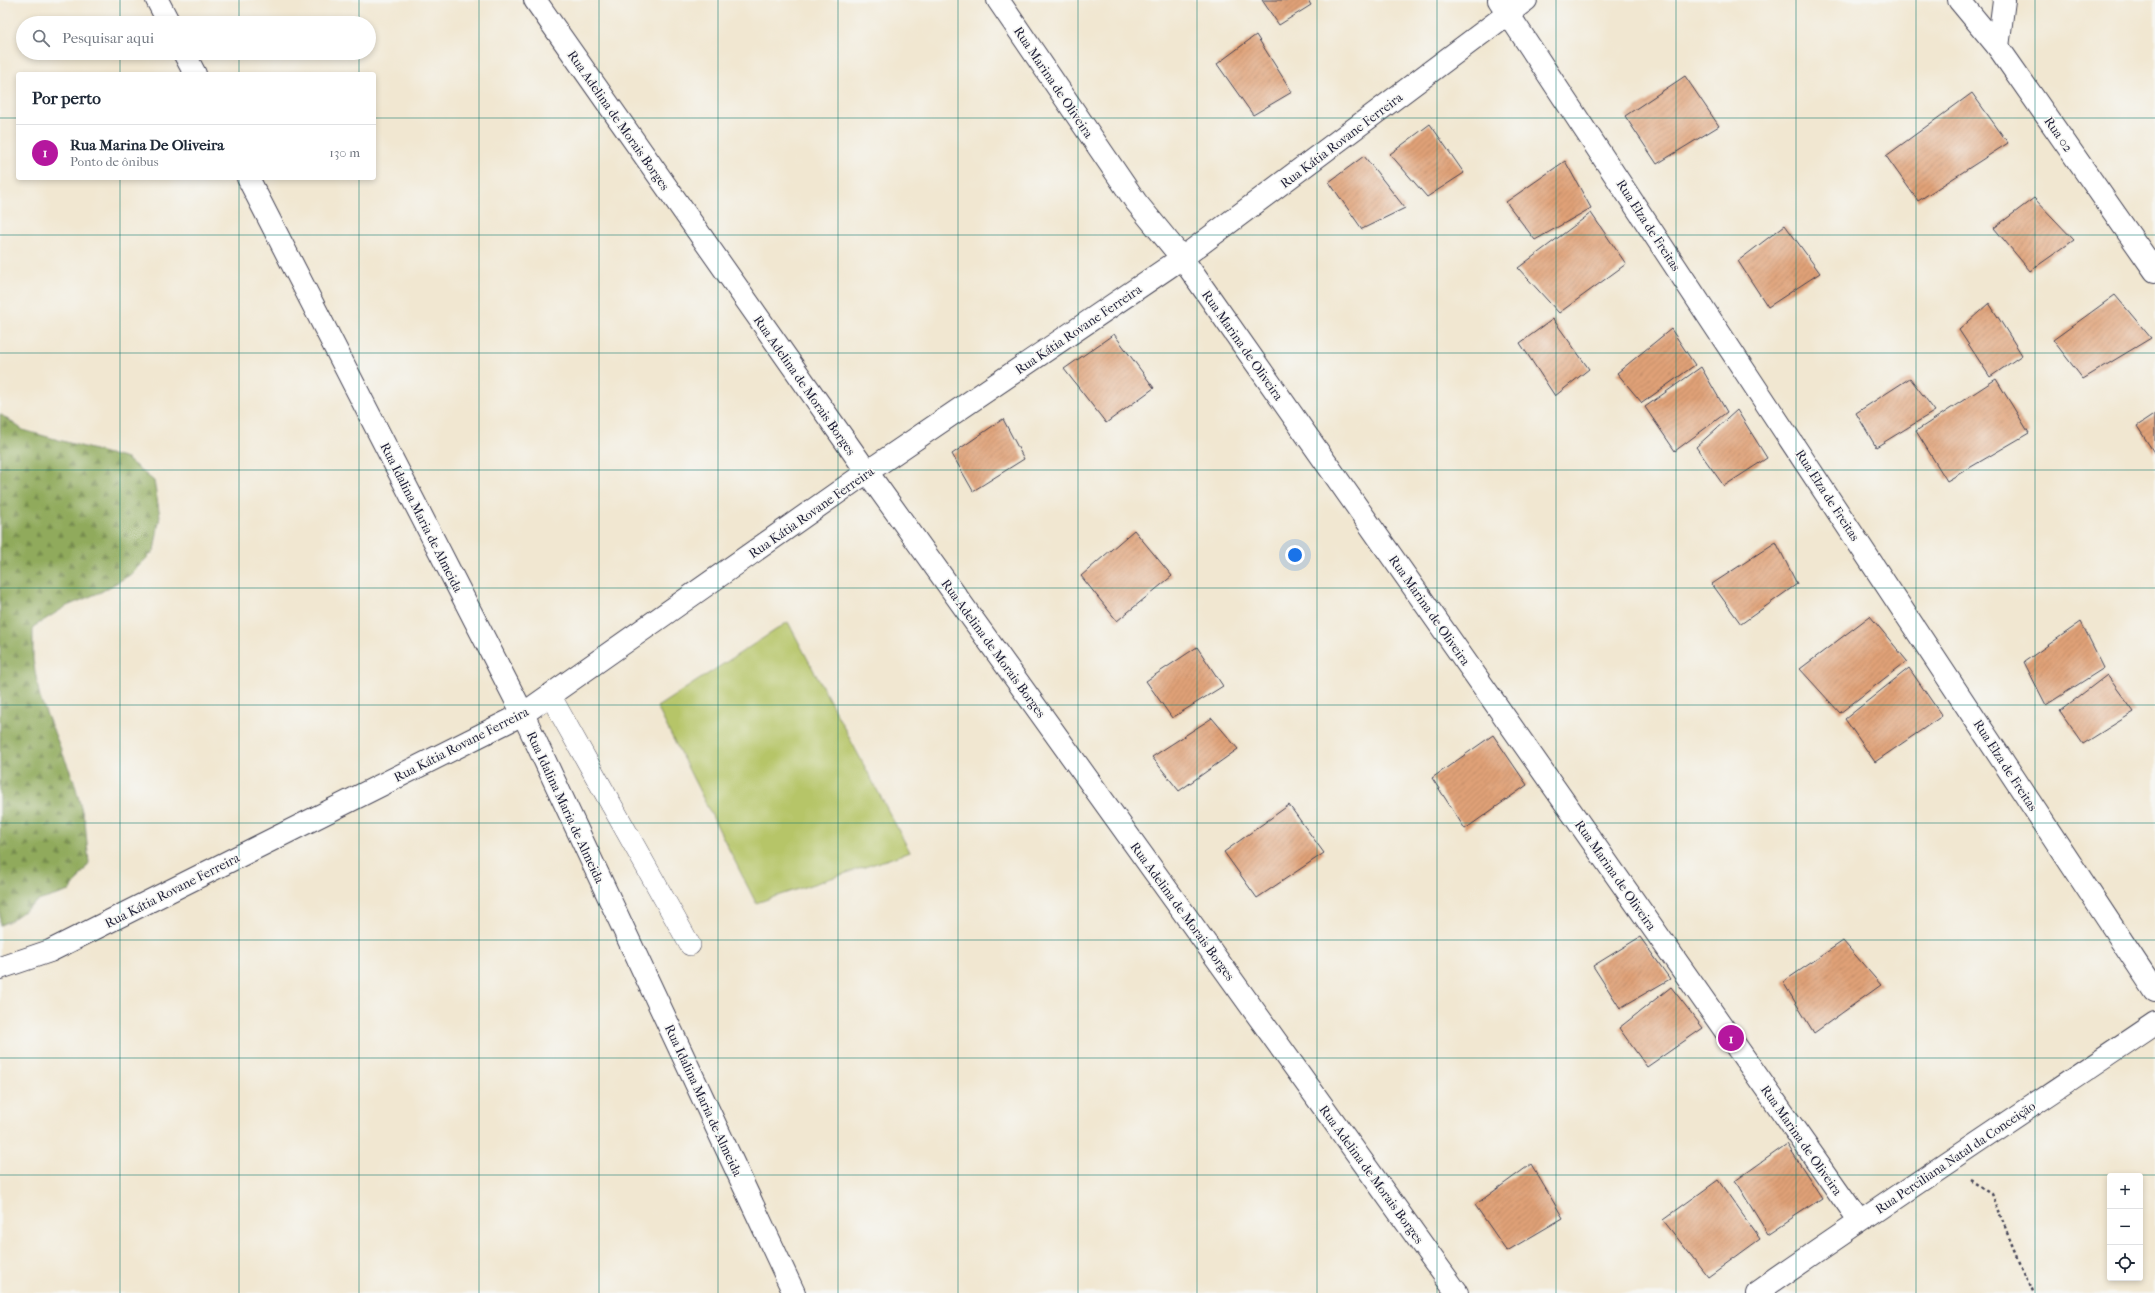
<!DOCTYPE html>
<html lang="pt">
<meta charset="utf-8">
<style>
body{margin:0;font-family:"IM FELL French Canon",serif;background:#f2f2f3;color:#1f2937}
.controls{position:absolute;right:12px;bottom:12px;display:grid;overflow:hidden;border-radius:4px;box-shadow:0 2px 6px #0003}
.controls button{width:36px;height:36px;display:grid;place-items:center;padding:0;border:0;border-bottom:1px solid #e0e1e3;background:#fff;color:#1f2937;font:20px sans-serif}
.you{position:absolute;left:1295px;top:555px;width:14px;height:14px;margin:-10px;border:3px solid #fff;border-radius:50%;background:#1a73e8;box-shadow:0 0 0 6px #1a73e833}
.badge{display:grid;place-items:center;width:26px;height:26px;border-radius:50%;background:#b5179e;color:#fff;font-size:13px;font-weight:700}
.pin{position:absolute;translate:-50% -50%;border:2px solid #fff;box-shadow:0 1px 4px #0006}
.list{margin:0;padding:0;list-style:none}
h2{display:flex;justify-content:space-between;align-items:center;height:52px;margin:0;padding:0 16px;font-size:17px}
h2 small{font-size:13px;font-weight:400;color:#747a83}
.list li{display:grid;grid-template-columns:26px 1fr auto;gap:12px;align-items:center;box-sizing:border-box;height:56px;padding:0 16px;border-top:1px solid #e0e1e3}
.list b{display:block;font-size:15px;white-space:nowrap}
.list p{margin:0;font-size:13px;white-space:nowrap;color:#747a83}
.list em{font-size:13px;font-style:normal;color:#747a83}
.icon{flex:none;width:22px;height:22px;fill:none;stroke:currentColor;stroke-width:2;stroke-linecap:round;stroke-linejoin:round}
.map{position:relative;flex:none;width:2155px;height:1293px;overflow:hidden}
.search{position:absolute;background:#fff;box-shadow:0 2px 6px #0003;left:16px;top:16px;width:360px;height:44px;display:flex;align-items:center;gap:10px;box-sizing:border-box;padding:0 14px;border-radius:22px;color:#747a83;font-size:15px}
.panel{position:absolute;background:#fff;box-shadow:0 2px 6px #0003;left:16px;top:72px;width:360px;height:108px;border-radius:4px}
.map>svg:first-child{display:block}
.forest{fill:url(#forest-firs);stroke:#59664c}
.green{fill:#b6c568;stroke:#6c7452}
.building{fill:url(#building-hatch)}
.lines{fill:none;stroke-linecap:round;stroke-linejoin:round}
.service-casing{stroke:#414052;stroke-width:22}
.minor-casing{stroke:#414052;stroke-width:24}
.tertiary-casing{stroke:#414052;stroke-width:24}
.path{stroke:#414052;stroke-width:2.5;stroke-dasharray:3 3;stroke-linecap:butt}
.service{stroke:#fff;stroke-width:21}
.minor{stroke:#fff;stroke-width:22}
.tertiary{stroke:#fff;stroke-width:22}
.grid{fill:none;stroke:#0f766e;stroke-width:1;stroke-opacity:0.55}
.labels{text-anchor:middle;stroke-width:3;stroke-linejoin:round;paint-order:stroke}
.street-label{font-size:13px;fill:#22223b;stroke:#f6f6f2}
</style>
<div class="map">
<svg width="2155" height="1293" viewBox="0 0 2155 1293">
<defs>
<pattern id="forest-firs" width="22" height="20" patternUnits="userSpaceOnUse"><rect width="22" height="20" fill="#90aa5c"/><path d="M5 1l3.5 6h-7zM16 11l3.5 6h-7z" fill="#758a4d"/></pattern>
<pattern id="building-hatch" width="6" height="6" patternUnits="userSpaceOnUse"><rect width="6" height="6" fill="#e0a177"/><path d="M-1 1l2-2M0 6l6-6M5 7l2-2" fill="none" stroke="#b58363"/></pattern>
</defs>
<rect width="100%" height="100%" fill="#f6f6f2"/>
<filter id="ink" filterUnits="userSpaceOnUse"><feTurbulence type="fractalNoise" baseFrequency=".025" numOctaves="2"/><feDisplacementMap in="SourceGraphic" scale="8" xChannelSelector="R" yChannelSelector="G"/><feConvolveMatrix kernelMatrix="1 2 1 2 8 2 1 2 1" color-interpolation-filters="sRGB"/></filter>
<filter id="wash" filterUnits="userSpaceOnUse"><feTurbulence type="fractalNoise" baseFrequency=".012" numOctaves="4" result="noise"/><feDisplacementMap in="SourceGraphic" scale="16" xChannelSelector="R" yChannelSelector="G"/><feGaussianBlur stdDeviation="0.9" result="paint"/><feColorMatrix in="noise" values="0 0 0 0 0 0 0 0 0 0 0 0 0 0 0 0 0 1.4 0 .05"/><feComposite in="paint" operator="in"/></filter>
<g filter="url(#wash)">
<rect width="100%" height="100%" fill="#f1e7d1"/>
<!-- forest -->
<path class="forest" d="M0 414 23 430 127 459 154 481 160 516 154 551 130 575 101 592 67 606 33 627V660L40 698 74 781 85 822 89 863 70 891 38 901 10 921 0 925Z"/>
<!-- green -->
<path class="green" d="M788 622 910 852 756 903 657 707Z"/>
<g id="blocks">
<!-- building -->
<path class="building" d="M1262 0H1308L1311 5 1279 25Z
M1256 35 1292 92 1253 115 1217 64Z
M1685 76 1719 126 1657 164 1625 116Z
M1972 93 2008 143 1918 201 1886 156Z
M1430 124 1464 173 1427 197 1390 154Z
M1364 156 1405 208 1362 229 1329 182Z
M1565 161 1591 208 1535 240 1506 202Z
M2034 198 2074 240 2030 271 1994 228Z
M1591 213 1626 264 1559 313 1518 268Z
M1785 225 1820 273 1768 307 1738 261Z
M2115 295 2151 338 2083 379 2053 340Z
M1989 303 2022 355 1990 377 1959 330Z
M1553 319 1589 369 1555 396 1520 343Z
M1671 329 1695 365 1642 403 1617 373Z
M1114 334 1154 388 1106 423 1064 369Z
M1701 367 1727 412 1675 451 1645 407Z
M1910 378 1935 411 1876 447 1856 413Z
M1996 379 2029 433 1947 481 1916 431Z
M1737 410 1767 458 1724 486 1696 447Z
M2155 414V454L2137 426Z
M1003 419 1024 459 973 491 952 454Z
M1134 530 1172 576 1117 621 1081 576Z
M1776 542 1797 584 1741 624 1712 584Z
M1870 616 1907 661 1840 713 1800 669Z
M2081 622 2104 668 2046 705 2024 662Z
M1197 647 1223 686 1172 718 1146 681Z
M1909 668 1942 716 1875 762 1845 719Z
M2107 675 2134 712 2083 744 2060 711Z
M1212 718 1238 749 1179 791 1152 757Z
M1493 735 1527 785 1465 829 1432 778Z
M1289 805 1324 853 1257 898 1224 852Z
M1640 937 1670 979 1620 1008 1593 966Z
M1843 941 1881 985 1814 1033 1783 982Z
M1671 987 1703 1028 1647 1067 1619 1028Z
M1787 1144 1822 1198 1768 1234 1735 1181Z
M1531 1164 1563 1218 1507 1251 1475 1205Z
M1718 1180 1760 1239 1708 1277 1663 1220Z"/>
</g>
</g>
<g filter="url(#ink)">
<use href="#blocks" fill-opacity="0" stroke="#414052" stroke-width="1"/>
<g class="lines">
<defs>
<path id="service" d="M550 695 690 945"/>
<path id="minor" d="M157 0 169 23
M535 0 867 472 1457 1293
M998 0 1136 202 1182 258 1859 1221
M1499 0 2155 991
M1998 47 2004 0
M184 53 195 74
M248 178 523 714 794 1293
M1757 1293C1888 1201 2022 1113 2155 1023"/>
<path id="tertiary" d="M1959 0 1998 47 2155 271
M0 968 50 951 523 714 867 472 1182 258 1526 0"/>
</defs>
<!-- service casing -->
<use href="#service" class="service-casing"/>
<!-- minor casing -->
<use href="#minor" class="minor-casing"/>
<!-- tertiary casing -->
<use href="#tertiary" class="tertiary-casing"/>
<!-- path -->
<path class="path" d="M1971 1181 1992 1194 2033 1293"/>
<!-- service -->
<use href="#service" class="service"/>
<!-- minor -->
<use href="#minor" class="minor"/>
<!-- tertiary -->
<use href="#tertiary" class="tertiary"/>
</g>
</g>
<!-- grid -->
<path class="grid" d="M120 0V23M239 0V23M359 0V23M479 0V1293M599 0V1293M718 0V1293M838 0V1293M958 0V1293M1078 0V1293M1197 0V1293M1317 0V1293M1437 0V1293M1556 0V1293M1676 0V1293M1796 0V1293M1916 0V1293M2035 0V1293M120 53V74M239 53V74M359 53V74M0 118H18M374 118H2155M120 178V1293M239 178V1293M359 178V1293M0 235H2155M0 353H2155M0 470H2155M0 588H2155M0 705H2155M0 823H2155M0 940H2155M0 1058H2155M0 1175H2155"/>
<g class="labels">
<!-- street labels -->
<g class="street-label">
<text transform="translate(1054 82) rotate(56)" y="5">Rua Marina de Oliveira</text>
<text transform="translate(619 120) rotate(55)" y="5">Rua Adelina de Morais Borges</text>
<text transform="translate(2059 134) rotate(55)" y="5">Rua 02</text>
<text transform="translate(1341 140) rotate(-37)" y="5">Rua Kátia Rovane Ferreira</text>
<text transform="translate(1649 225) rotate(57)" y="5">Rua Elza de Freitas</text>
<text transform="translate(1078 329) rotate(-34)" y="5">Rua Kátia Rovane Ferreira</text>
<text transform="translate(1243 345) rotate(55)" y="5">Rua Marina de Oliveira</text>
<text transform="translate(805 385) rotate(55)" y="5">Rua Adelina de Morais Borges</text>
<text transform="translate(1828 495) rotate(57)" y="5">Rua Elza de Freitas</text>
<text transform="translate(811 512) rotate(-35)" y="5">Rua Kátia Rovane Ferreira</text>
<text transform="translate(422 517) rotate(63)" y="5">Rua Idalina Maria de Almeida</text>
<text transform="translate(1430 610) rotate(55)" y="5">Rua Marina de Oliveira</text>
<text transform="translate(994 648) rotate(54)" y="5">Rua Adelina de Morais Borges</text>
<text transform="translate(461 744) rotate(-27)" y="5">Rua Kátia Rovane Ferreira</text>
<text transform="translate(2006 765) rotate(57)" y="5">Rua Elza de Freitas</text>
<text transform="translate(566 807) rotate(65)" y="5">Rua Idalina Maria de Almeida</text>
<text transform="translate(1616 875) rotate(55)" y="5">Rua Marina de Oliveira</text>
<text transform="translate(172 890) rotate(-27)" y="5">Rua Kátia Rovane Ferreira</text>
<text transform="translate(1183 911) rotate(54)" y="5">Rua Adelina de Morais Borges</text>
<text transform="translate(704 1100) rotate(65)" y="5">Rua Idalina Maria de Almeida</text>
<text transform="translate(1802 1140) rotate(55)" y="5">Rua Marina de Oliveira</text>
<text transform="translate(1955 1157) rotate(-34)" y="5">Rua Perciliana Natal da Conceição</text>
<text transform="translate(1372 1174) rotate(54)" y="5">Rua Adelina de Morais Borges</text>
</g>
</g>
</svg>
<div class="controls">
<button>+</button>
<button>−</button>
<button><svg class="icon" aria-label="locate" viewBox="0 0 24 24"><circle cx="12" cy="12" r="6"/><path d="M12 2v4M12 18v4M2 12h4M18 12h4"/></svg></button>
</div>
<div class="you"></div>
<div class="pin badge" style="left:1731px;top:1038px">1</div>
<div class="search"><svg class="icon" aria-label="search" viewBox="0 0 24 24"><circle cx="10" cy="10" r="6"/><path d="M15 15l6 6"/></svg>Pesquisar aqui</div>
<section class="panel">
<h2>Por perto<small></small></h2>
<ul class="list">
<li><span class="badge">1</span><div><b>Rua Marina De Oliveira</b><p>Ponto de ônibus</p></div><em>130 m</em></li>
</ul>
</section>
</div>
